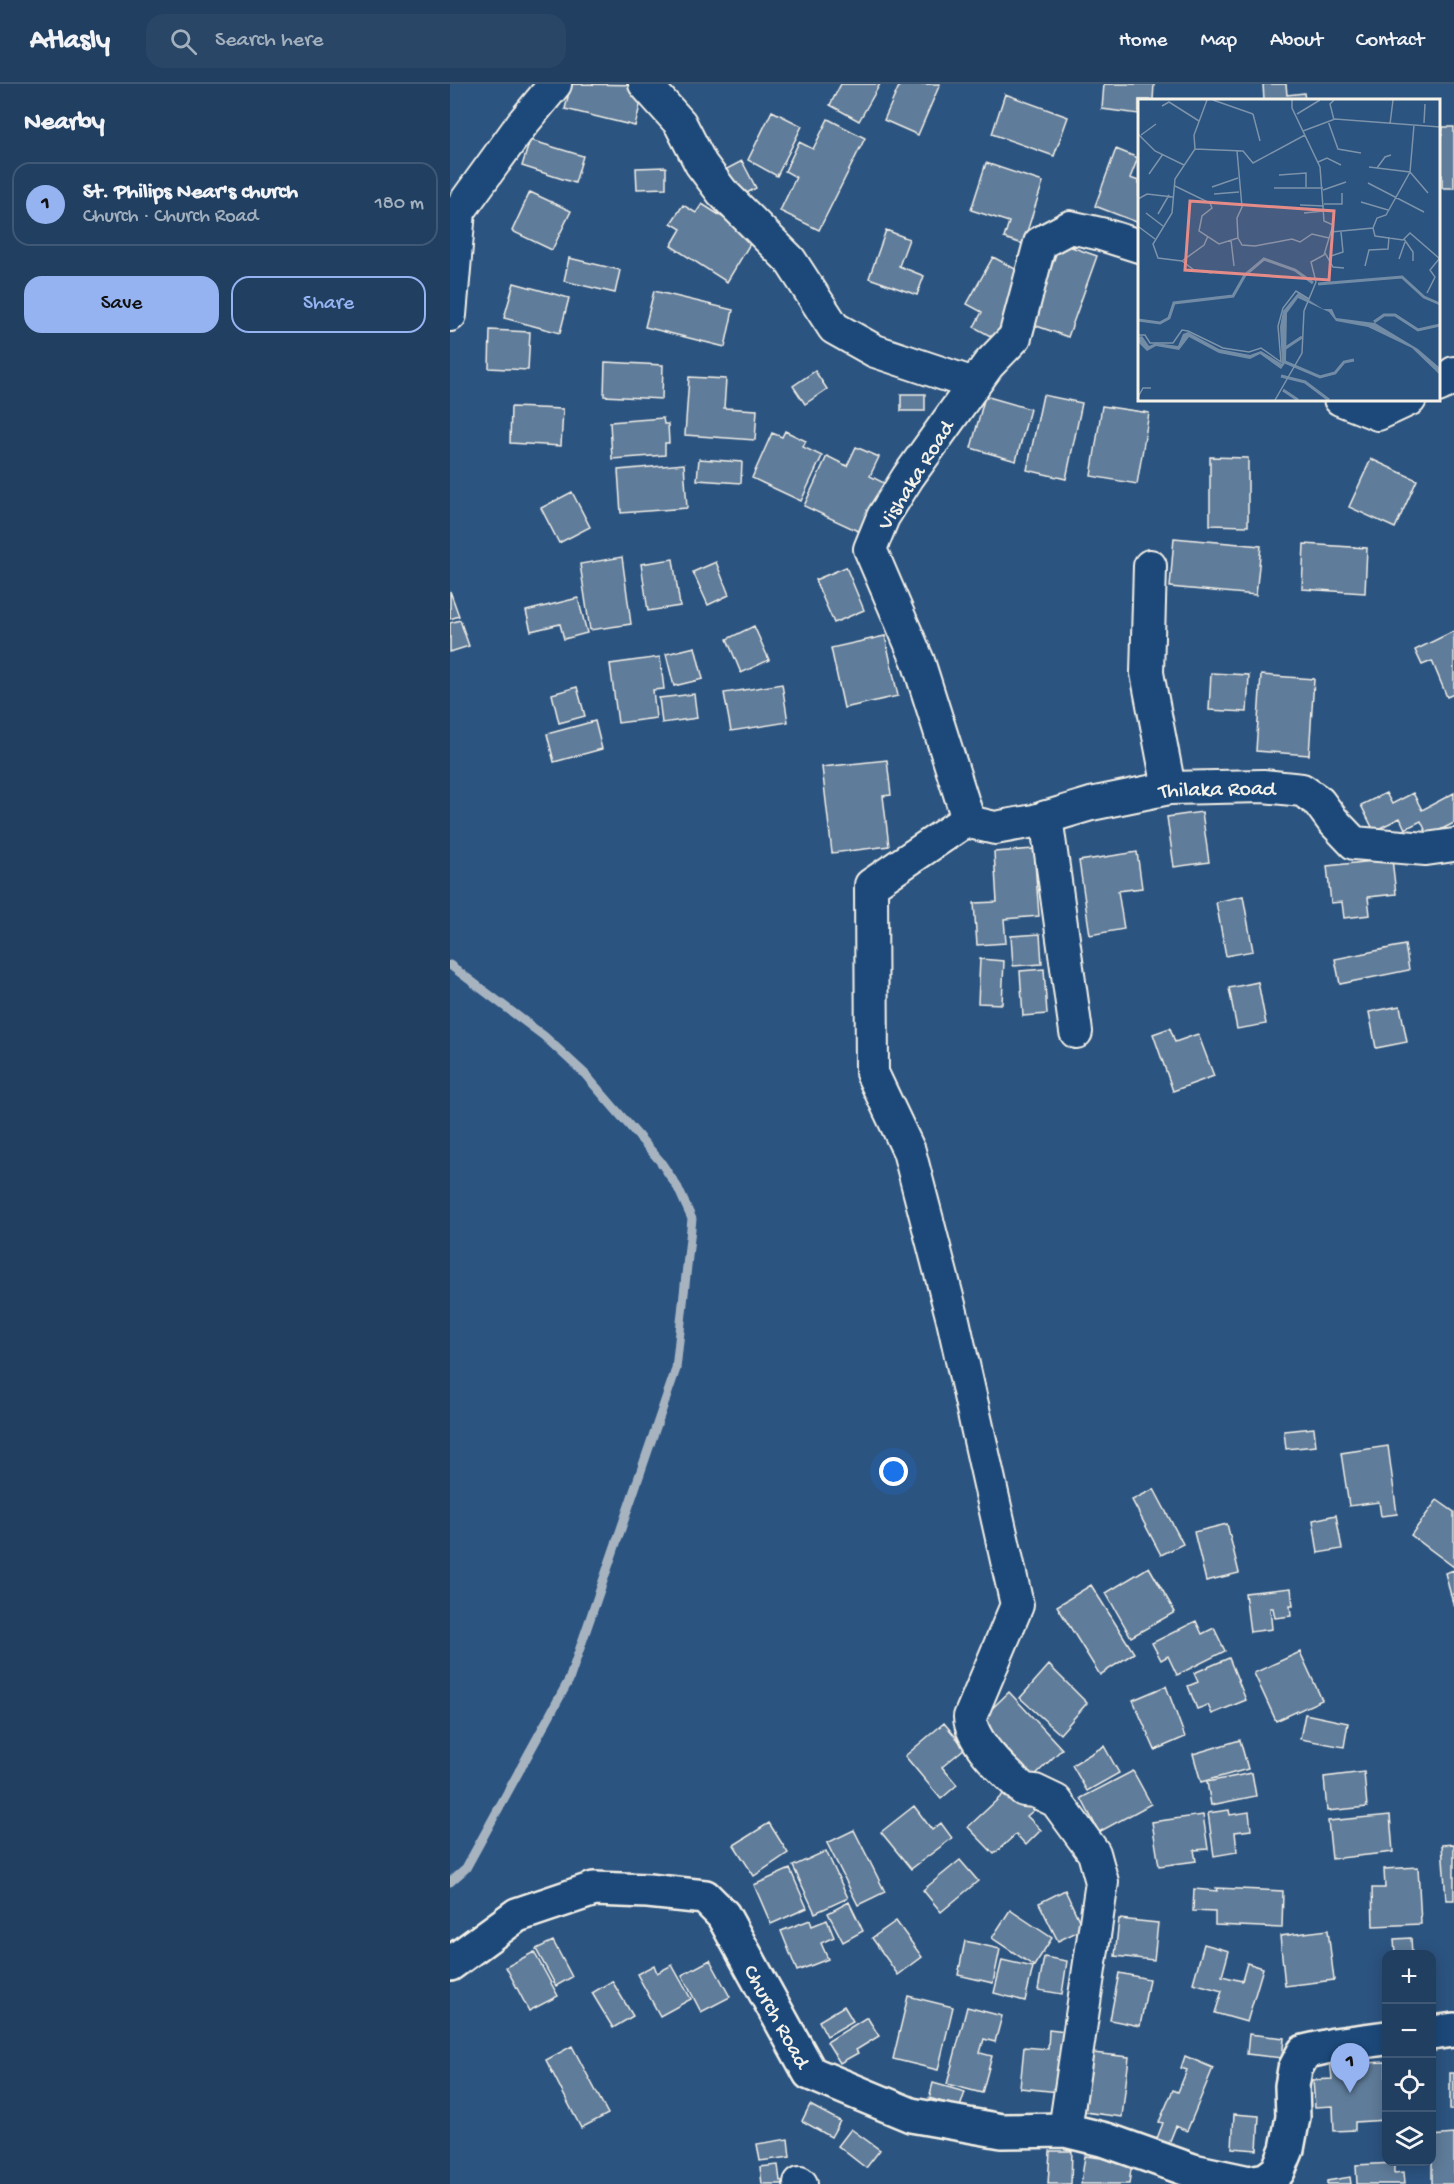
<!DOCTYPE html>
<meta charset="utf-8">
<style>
body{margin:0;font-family:"Gochi Hand",sans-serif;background:#294667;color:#f1f3f6}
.controls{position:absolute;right:18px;bottom:18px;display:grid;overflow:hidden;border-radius:12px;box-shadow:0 3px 15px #0003}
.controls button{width:54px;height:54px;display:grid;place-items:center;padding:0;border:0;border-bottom:2px solid #3e5876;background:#213f61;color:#f1f3f6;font:30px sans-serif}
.you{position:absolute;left:444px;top:1388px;width:21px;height:21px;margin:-15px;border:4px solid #fff;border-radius:50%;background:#1a73e8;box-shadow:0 0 0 9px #1a73e833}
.badge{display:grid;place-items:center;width:39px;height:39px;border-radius:50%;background:#95b2f1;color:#111;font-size:20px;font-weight:700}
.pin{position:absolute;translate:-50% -50px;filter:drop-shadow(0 2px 3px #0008)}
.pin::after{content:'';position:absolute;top:32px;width:21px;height:18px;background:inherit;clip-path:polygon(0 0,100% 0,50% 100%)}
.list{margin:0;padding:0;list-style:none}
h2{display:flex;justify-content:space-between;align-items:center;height:78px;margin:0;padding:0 24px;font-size:26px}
h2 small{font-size:20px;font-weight:400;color:#a2afbd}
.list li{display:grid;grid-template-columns:39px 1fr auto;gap:18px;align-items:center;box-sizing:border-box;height:84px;margin:0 12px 12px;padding:0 12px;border:2px solid #3e5876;border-radius:18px}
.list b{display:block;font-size:22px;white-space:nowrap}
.list p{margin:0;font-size:20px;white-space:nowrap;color:#a2afbd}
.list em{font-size:20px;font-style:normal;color:#a2afbd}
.actions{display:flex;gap:12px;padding:18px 24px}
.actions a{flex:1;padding:14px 0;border:2px solid #95b2f1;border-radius:18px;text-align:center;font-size:21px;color:#95b2f1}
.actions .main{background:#95b2f1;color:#111}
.icon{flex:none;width:33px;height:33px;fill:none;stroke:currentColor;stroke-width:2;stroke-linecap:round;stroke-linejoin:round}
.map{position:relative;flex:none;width:1004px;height:2100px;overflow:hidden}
header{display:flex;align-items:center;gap:36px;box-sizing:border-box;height:84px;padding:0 30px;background:#213f61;border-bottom:2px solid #3e5876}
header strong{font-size:28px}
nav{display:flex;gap:33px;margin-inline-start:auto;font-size:21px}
.search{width:420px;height:54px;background:#294667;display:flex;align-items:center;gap:15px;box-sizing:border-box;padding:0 21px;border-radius:18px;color:#a2afbd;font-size:22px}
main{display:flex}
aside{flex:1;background:#213f61}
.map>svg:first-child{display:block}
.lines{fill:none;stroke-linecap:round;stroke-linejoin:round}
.stream{stroke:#a7b4c0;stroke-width:9}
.building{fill:#5e7b9a;stroke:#f4f1e8;stroke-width:1.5}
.minor-casing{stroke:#f4f1e8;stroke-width:36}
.tertiary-casing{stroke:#f4f1e8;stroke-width:38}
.minor{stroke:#1f4a7a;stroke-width:32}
.tertiary{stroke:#1f4a7a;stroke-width:33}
.labels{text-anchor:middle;stroke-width:6;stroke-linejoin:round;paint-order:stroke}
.street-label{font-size:22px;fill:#f4f1e8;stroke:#1f4a7a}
.inset-river{fill:none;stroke:#738ca6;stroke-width:3}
.inset-road{fill:none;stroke:#7c93aa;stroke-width:1.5}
.view{fill:#e58c88;fill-opacity:0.15;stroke:#e58c88;stroke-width:3}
.inset-edge{fill:none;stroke:#f4f1e8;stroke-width:3}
</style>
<header>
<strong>Atlasly</strong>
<div class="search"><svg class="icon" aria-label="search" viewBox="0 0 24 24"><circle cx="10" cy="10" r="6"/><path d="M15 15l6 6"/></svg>Search here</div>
<nav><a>Home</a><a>Map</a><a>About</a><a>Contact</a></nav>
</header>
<main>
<aside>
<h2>Nearby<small></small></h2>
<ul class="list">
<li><span class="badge">1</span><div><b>St. Philips Near's church</b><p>Church · Church Road</p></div><em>180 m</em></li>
</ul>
<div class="actions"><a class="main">Save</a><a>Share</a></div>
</aside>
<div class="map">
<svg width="1004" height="2100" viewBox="0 0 1004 2100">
<rect width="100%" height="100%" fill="#2c5481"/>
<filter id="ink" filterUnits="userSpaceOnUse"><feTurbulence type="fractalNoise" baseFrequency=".0167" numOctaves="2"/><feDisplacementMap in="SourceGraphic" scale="12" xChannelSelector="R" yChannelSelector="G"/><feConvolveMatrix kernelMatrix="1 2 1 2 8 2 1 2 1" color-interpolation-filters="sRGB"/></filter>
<g filter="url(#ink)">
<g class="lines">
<!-- stream -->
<path class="stream" d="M0 881 94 952 134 989 210 1077 228 1104 242 1135 226 1285 119 1596 16 1784 0 1798"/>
</g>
<!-- building -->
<path class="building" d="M121 0 195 1 185 42 115 25Z
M391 0H430L409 37 380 21Z
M450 0H490L468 51 434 36Z
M654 0H704L703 16H689V30L652 25Z
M813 0H836L837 11 854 9 855 16H814Z
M555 10 618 33 604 72 542 50Z
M322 27 352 42 327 92 298 76Z
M378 35 415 54 369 146 330 127 346 93 335 87 349 58 363 65Z
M993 43H1004V104H992V91H988V51H992Z
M80 56 133 72 125 99 72 82Z
M666 65 688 74 680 94 689 97V139L645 122Z
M292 77 306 104 286 115 271 88Z
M536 79 593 98 573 160 554 154 559 138 521 126Z
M216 83V104L187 105 186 84Z
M80 108 121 127 102 166 62 147Z
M252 120 304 153 277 198 221 162 231 145 221 139 233 121 246 129Z
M436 146 459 155 449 182 474 192 467 211 419 194Z
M610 159 647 172 618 253 581 240Z
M543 173 578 192 544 254 524 243 532 228 517 220Z
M119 174 170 186 165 209 114 197Z
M64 199 119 214 110 249 54 234Z
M204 207 283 226 275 263 195 243Z
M40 246 80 248 78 286 39 284Z
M155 278 213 281 212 315 154 312Z
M365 287 377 305 355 320 343 302Z
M239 293 276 295 274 324 307 326 305 356 235 351Z
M451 310H475V327H451Z
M593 311 632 319 616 395 577 386Z
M535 312 580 325 566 377 521 364Z
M652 322 699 329 687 400 641 392Z
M61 323 113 325 111 362 60 359Z
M213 334 214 340H218L219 359H215V371L162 375 160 338Z
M335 347 356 357 353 363 372 372 351 417 302 394 322 349 332 353Z
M406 363 429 373 420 392 434 399 410 448 354 422 377 372 397 382Z
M760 373 798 374V442L760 441Z
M249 375 292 378 291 399 247 396Z
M921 375 967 396 945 444 899 423Z
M234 380 237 424 171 429 168 386Z
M122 408 140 443 109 459 91 424Z
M724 454 811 462 806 511 720 503Z
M854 460 917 464 915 509 852 505Z
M172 473 181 540 140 546 130 480Z
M223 475 230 522 198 527 191 480Z
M266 478 279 511 258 521 243 488Z
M396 483 414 526 384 539 365 496Z
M0 507 9 532 0 535Z
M128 514 137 549 114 555 110 540 81 547 76 527Z
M10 536 19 562 0 568V539Z
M304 542 319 576 291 589 277 555Z
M1004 547V610L997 613 982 577 972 581 965 566Z
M435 552 448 612 394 624 381 564Z
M245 563 253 595 224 602 216 570Z
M210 573 214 605 203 606 206 634 168 639 160 580Z
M761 589 799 591 797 628 759 626Z
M811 591 864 595 859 671 806 667Z
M332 600 338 638 281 647 274 609Z
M127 603 135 632 109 639 102 610Z
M244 610 247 634 212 639 209 614Z
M145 637 152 665 104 678 97 650Z
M437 676 441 711 433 712 439 762 382 769 372 683Z
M936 709 942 720 963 709 972 726 1004 709V739L978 752 971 737 955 745 950 734 924 747 911 721Z
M752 728 759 778 724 783 717 733Z
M584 765 589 832 554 835 556 859 527 861 524 819 547 818 544 768Z
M687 768 692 804 668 807 674 845 640 851 629 777Z
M942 775 946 810 918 813 920 831 894 834 892 818 881 819 877 782Z
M793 812 803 867 776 872 766 818Z
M590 850 592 880 563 882 561 852Z
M955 861 959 886 890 900 885 875Z
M530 875 554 877 552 920 528 919Z
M594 885 597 930 573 932 570 887Z
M808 898 816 940 787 945 779 904Z
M950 922 957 958 926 964 919 928Z
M720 944 725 958 748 950 764 992 723 1007 703 950Z
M864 1344 866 1362 836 1365 834 1347Z
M938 1362 947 1430 931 1432 929 1418 899 1422 891 1369Z
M704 1405 733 1460 711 1471 682 1416Z
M987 1416 1004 1428V1483L961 1451Z
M886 1431 892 1465 868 1469 863 1436Z
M777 1440 789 1489 756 1497 744 1448Z
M699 1483 725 1528 681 1553 656 1509Z
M1004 1486V1523L995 1489Z
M641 1501 684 1569 650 1591 607 1522Z
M841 1504 843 1522H840L841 1532 825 1534 823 1524H820L822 1545 800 1548 795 1509Z
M746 1537 752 1550 764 1544 775 1567 727 1591 718 1572 711 1576 702 1559Z
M850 1568 872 1616 826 1637 804 1589Z
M779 1574 796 1616 762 1630 758 1621 747 1625 738 1602 748 1598 744 1589Z
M599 1581 637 1619 610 1650 570 1614Z
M716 1602 735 1653 705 1666 683 1616Z
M559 1608 612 1665 583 1693 530 1636Z
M855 1630 898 1639 894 1663 850 1655Z
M494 1639 515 1664 492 1683 507 1701 491 1715 455 1672Z
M790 1656 798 1685 751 1698 743 1670Z
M654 1662 669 1689 637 1707 622 1681Z
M683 1687 701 1720 649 1748 631 1714Z
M914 1688 917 1723 877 1727 874 1693Z
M802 1689 806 1712 761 1721 757 1698Z
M562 1702 584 1726 577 1732 591 1746 576 1761 566 1750 544 1770 518 1743Z
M464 1722 482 1746 491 1739 502 1754 461 1785 431 1748Z
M779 1726 780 1731 799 1728 801 1746 785 1748 787 1768 764 1772 758 1729Z
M753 1731 758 1765 744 1766 746 1777 709 1782 702 1738Z
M940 1731 943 1768 882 1775 878 1737Z
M319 1739 338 1769 304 1792 284 1761Z
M404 1746 435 1808 408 1821 377 1759Z
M1004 1760V1816H996L992 1761Z
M376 1767 398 1814 365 1829 343 1782Z
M510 1776 528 1797 491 1828 473 1806Z
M968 1783 971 1840 923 1842 922 1804H935L934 1785Z
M340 1785 357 1824 321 1840 304 1801Z
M766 1804 833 1807 832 1844 765 1841V1828L743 1827 744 1805 767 1807Z
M615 1806 633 1845 608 1857 589 1819Z
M399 1818 413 1847 393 1858 378 1829Z
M560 1826 602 1854 584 1882 542 1854Z
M669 1835 708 1839 704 1876 665 1872Z
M360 1836 362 1842 377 1836 384 1853 371 1859 378 1875 347 1887 331 1847Z
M446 1837 472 1873 448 1891 422 1854Z
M878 1846 884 1896 835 1902 830 1852Z
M961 1854 962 1870H945L944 1855Z
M103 1857 122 1893 106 1902 86 1865Z
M515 1857 550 1865 543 1899 508 1891Z
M754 1860 779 1867 772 1892 792 1897 797 1879 813 1884 797 1938 765 1929 772 1907 743 1899Z
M84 1868 108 1912 79 1927 56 1883Z
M594 1873 617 1877 612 1910 588 1906Z
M260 1876 280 1913 251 1928 232 1891Z
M552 1876 583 1883 575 1917 544 1909Z
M204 1881 207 1889 222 1881 241 1915 210 1932 187 1890Z
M669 1889 699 1895 690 1942 660 1936Z
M162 1897 183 1932 163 1944 142 1909Z
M458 1912 503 1923 488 1986 443 1975Z
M394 1922 403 1937 377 1952 369 1937Z
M517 1923 552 1932 545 1958 534 1955 530 1969 542 1972 532 2009 497 2000Z
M417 1933 429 1952 406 1966 408 1969 390 1979 377 1958Z
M599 1945 624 1948 619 2009 570 2004 574 1963 598 1965Z
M799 1950 834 1954 832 1974 797 1970Z
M122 1962 158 2030 131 2044 96 1976Z
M643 1969 679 1973 672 2033 635 2028Z
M735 1972 763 1984 737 2047 726 2042 718 2062 706 2057 713 2039 709 2038 723 2006 728 2008 737 1986 731 1984Z
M912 1973V1979L936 1978V2036L905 2038V2046L884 2047 883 2022 865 2023 863 1996 882 1995 880 1975Z
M1000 1989H1004V2026H1000Z
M483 1999 515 2008 510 2023 479 2014Z
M360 2021 390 2037 381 2053 352 2037Z
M784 2030 809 2032 807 2066 782 2064Z
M401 2045 430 2066 416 2084 388 2062Z
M1004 2050V2100H982V2052Z
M338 2055 340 2073 310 2077 307 2060Z
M600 2067H622L621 2100H598Z
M635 2072 682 2078 679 2100H631Z
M944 2079V2089L954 2088 955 2100H907L906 2081Z
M328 2081 330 2097 344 2095 345 2100H312L310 2083Z
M900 2093 901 2100H877V2097Z"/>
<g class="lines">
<defs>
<g id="minor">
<path d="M195 0 230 39 251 80 272 108 340 176 384 244 425 267 524 300"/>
<path id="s1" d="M689 162 651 150 620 143 590 159 565 253 538 281 458 393 433 433 420 465 468 577 518 735 515 737 545 744 584 737 641 720 719 704 813 702 852 706 869 718 883 737 904 759 976 765 1004 761"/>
<path d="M0 231 9 127 72 40 105 0"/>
<path d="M988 302 998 297 1004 289"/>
<path d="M890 315 928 330 960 315"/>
<path d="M700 482 697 589 719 704"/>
<path d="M596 733 626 948"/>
<path d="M515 737 421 801 422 989 459 1067 503 1236 567 1521 520 1633C521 1659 556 1689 574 1706L585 1707 606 1717 644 1769 652 1798 615 2046"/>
<path d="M350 2099 351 2100"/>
</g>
<g id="tertiary">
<path id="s2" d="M0 1880 67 1831 144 1805 198 1807 255 1813 273 1831 360 1989 461 2031 552 2047 615 2046 656 2056 743 2087 799 2099 816 2096 828 2087 837 2065 843 2033 842 2002 845 1985 854 1968 884 1961 936 1954"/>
<path d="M982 1949 1004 1946"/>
</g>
</defs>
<!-- minor casing -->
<use href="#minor" class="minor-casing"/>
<!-- tertiary casing -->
<use href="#tertiary" class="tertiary-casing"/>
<!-- minor -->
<use href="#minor" class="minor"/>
<!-- tertiary -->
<use href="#tertiary" class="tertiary"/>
</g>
</g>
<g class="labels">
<!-- street labels -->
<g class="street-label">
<text transform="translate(464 390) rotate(-58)" y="8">Vishaka Road</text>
<text dy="8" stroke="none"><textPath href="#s1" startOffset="1010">Thilaka Road</textPath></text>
<text dy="8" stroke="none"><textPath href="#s2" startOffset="416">Church Road</textPath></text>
</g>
</g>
<!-- overview -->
<g transform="translate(688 15)">
<rect width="302" height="302" fill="#2c5481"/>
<path d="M160 194 185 210H194L198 219 237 224 280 250 301 268V275L274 249 230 228 198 222 191 213 160 199 149 214 148 263 143 270 122 255 112 260 81 254 51 238 41 251 18 247 9 252 0 243V238L4 237 11 247 18 244 40 247 45 235 50 233 81 250 112 256 123 252 144 265 142 228 145 212Z" fill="#738ca6"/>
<path class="inset-river" d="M180 185 264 178 286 198 302 205M0 221 22 224 31 219 36 204 95 197 107 176 126 160 157 171 175 184M236 223 246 216H257L280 231 302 226M146 250 164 238M147 263 182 278 197 274 206 263 216 261M143 277 167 283 191 301M145 291 160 301"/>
<path class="inset-road" d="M69 1 56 36 57 50 37 80 34 114 15 145 20 159 44 162 56 171 74 174M75 1 115 15M196 1 192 5 196 21M24 7 31 3 61 22M115 15 122 42M159 15 182 1M190 22 200 50 223 54M286 24 287 5M252 25 255 1M165 32 197 20 302 28M0 35 17 52 46 66M3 36 18 25M57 50 105 52 115 64 167 36M180 63 189 59 203 66M231 68 272 73 290 94M239 69 247 58 253 56M11 75 25 55M141 76 168 74V88M230 84 286 113M37 87 72 104 74 109 64 117 61 132 81 145 100 139 99 119 104 108 99 52M74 88 100 79M136 89H185M185 91 208 83M76 95 101 93M0 100 9 95 35 98M223 103 250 111M186 105H204V94M162 106 186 107M8 114 25 127M166 114 186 112M20 115 31 96M1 128 17 140M235 129 237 137 265 141 272 134 302 160M193 133 235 129 239 119 248 116 272 73 276 26M100 139 104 146 117 147 154 140 162 143 174 135 191 139M266 140 275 153V162M93 141 96 167M187 154 195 168 206 169M193 157 205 153 203 133M261 160 267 143M44 162 66 146 70 137M227 167 231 151 250 150 251 138M289 194 297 178 292 171 301 160M0 236H7L12 244H35L44 231 50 232 85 249 111 253 123 249 143 263 140 227 145 209 158 192 171 200M0 298 5 289H13M137 301 164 254 166 212 178 183 173 163 186 156 195 126 186 122 182 68 154 9V1"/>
<path class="view" d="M52 102 196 112 191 181 47 171Z"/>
<rect width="302" height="302" class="inset-edge"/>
</g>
</svg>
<div class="controls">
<button>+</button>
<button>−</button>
<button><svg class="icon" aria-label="locate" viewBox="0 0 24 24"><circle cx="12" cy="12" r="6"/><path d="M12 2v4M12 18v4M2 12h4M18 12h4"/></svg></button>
<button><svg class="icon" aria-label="layers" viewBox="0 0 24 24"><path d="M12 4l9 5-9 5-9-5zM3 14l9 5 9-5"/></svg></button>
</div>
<div class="you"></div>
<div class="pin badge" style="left:900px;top:2009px">1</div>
</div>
</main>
